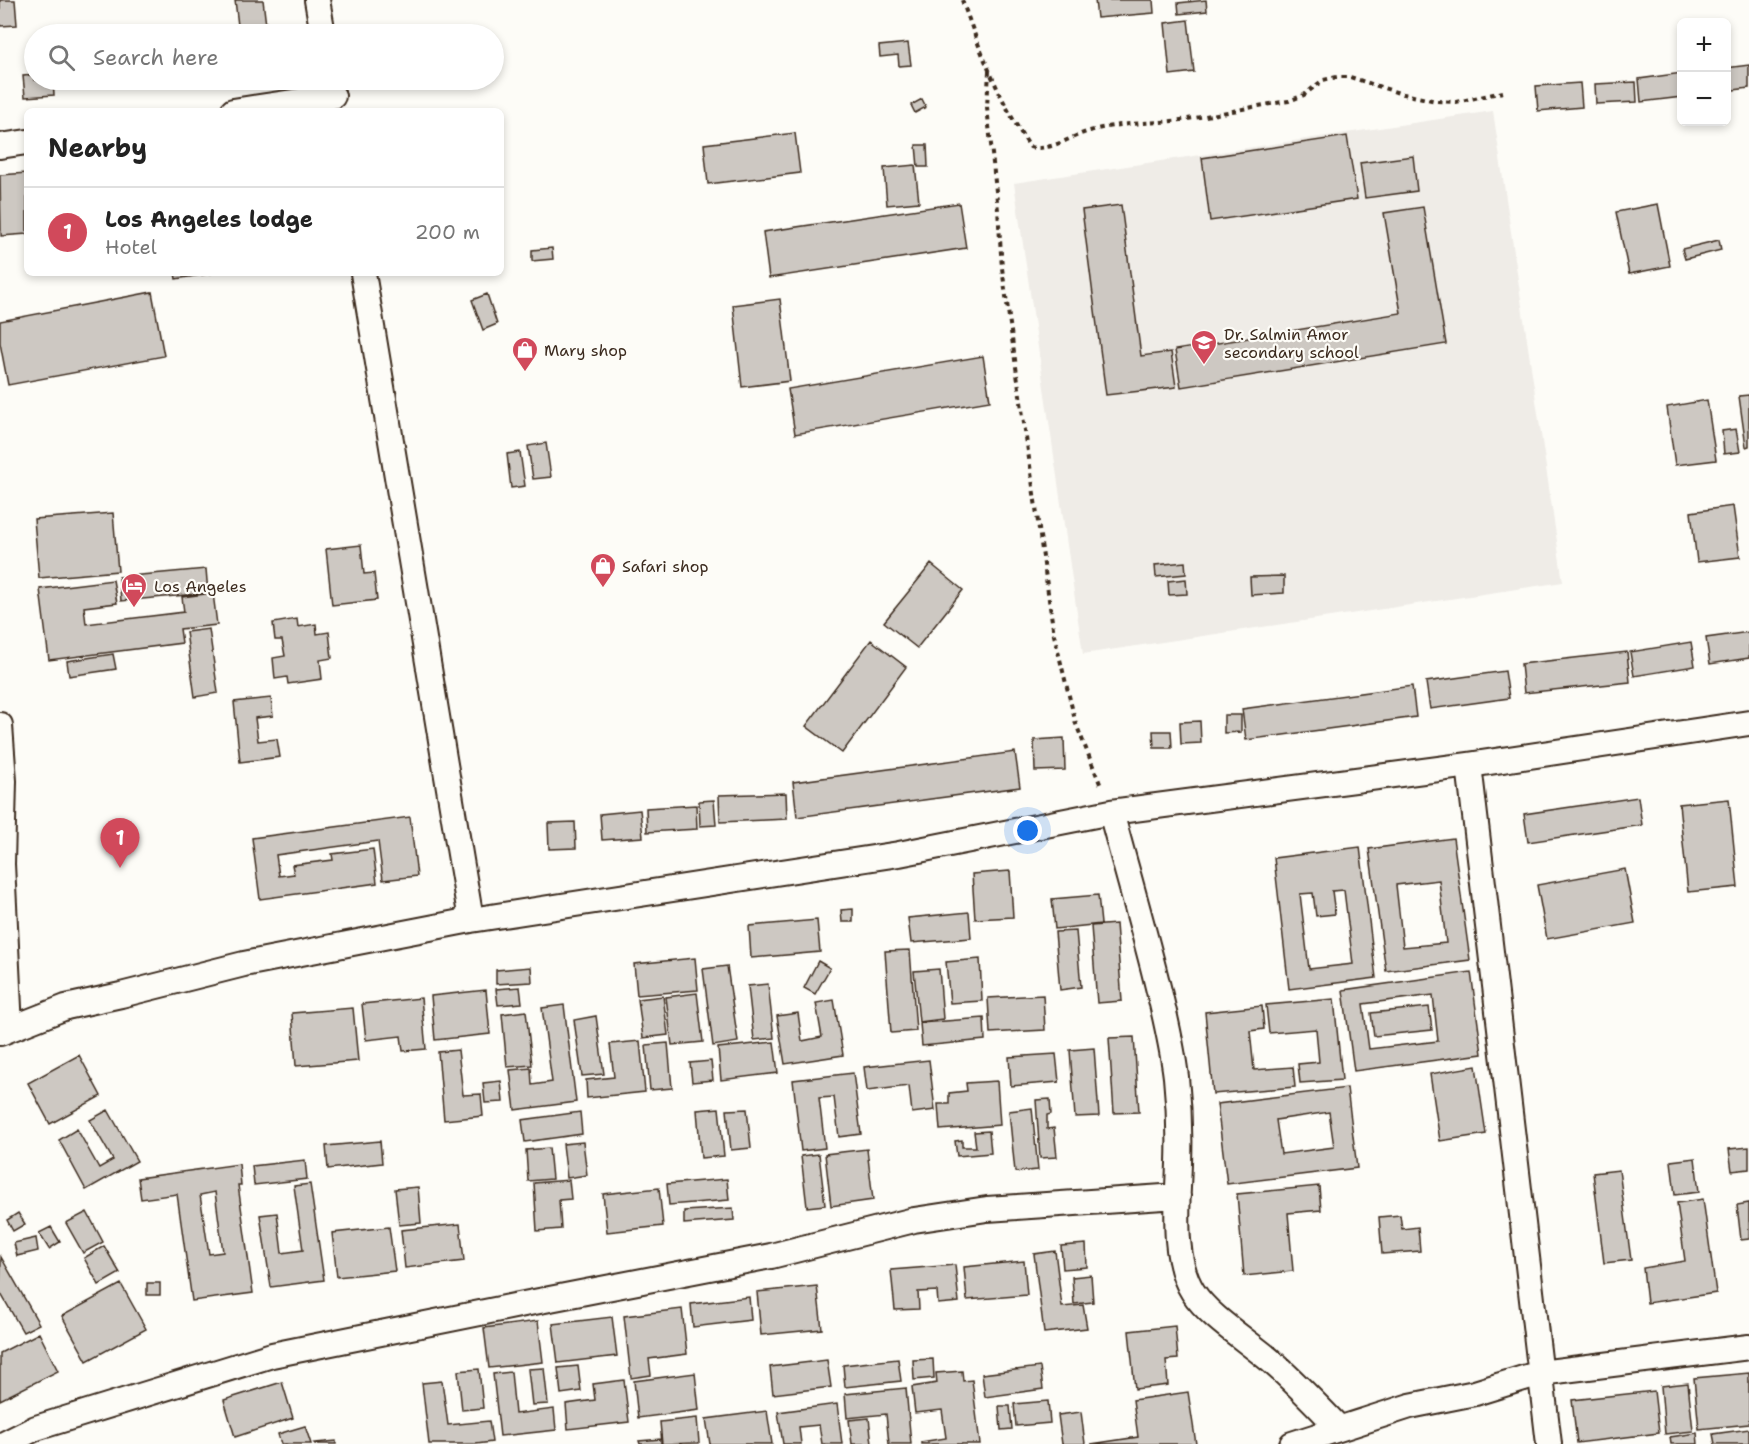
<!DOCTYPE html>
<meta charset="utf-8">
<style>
body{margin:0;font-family:"Shantell Sans",sans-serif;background:#f6f6f6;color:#222}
.controls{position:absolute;right:18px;top:18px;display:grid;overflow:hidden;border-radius:9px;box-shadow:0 3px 9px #0003}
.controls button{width:54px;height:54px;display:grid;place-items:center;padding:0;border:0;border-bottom:2px solid #e0e0e0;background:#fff;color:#222;font:30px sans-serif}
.you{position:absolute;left:1028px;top:831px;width:21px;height:21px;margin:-15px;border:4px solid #fff;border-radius:50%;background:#1a73e8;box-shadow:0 0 0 9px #1a73e833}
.badge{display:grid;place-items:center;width:39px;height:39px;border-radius:50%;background:#d1495b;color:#fff;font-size:20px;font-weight:700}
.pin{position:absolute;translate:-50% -50px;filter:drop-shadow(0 2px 3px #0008)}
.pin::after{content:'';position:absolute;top:32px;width:21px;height:18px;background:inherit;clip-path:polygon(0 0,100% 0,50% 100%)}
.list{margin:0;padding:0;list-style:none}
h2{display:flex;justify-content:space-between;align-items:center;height:78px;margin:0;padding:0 24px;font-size:26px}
h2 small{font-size:20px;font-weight:400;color:#767676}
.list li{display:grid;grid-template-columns:39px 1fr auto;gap:18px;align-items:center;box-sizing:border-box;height:90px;padding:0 24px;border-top:2px solid #e0e0e0}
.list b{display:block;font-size:22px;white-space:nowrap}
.list p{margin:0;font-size:20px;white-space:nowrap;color:#767676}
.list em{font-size:20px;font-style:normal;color:#767676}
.icon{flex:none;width:33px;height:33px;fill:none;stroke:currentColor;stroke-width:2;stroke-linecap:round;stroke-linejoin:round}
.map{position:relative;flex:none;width:1749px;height:1444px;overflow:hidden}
.search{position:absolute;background:#fff;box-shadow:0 3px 9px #0003;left:24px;top:24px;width:480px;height:66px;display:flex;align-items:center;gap:15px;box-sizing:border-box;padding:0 21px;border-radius:33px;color:#767676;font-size:22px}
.panel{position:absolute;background:#fff;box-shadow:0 3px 9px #0003;left:24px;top:108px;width:480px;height:168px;border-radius:9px}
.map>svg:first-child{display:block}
.built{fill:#efece7}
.building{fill:#cdc8c2;stroke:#3b2a1e;stroke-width:1.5;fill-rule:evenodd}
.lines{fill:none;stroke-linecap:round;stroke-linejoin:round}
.minor-casing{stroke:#3b2a1e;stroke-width:28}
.path{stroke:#3b2a1e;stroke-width:4;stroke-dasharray:4.5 4.5;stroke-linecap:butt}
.minor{stroke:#fdfcf7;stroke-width:24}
.labels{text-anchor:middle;stroke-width:4.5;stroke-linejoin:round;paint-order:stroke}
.poi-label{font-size:16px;fill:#3b2a1e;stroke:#fdfcf7;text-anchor:start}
</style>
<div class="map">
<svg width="1749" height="1444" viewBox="0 0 1749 1444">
<rect width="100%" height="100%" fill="#fdfcf7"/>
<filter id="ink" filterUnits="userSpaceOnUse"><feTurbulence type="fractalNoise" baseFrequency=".0167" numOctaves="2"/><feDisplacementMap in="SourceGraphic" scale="12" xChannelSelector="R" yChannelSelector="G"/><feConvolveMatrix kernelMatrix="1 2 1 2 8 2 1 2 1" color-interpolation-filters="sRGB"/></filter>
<g filter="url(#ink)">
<!-- built -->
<path class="built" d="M1493 111 1563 582 1083 654 1014 183Z"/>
<!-- building -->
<path class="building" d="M0 0H15L17 25 0 26Z
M235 0H263L267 34H239Z
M1095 0H1153L1154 13 1097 18Z
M1206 0 1207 11 1179 14 1178 3Z
M1188 20 1194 72 1170 75 1165 23Z
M908 43 911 65 899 66 898 55 880 57 879 46Z
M1749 65V88L1726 91V68Z
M1682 73V97L1641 102 1639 79Z
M34 75V80H53L54 95 25 97 23 76Z
M1636 82 1637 102 1596 104 1595 84Z
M1580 83 1582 107 1538 111 1536 86Z
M922 99 926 107 915 113 911 105Z
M795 133 800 173 708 184 704 144Z
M1347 136 1357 199 1210 221 1202 158Z
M916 145H927L928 167H918Z
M1413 156 1417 191 1365 198 1360 163Z
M915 165 919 202 887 205 884 168Z
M27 173V234L1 236 0 175Z
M959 203 966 248 769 278 763 232Z
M1658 204 1670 266 1629 274 1616 212Z
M1121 205 1141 356 1171 352 1176 387 1106 395 1082 210Z
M1423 207 1446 344 1181 387 1175 350 1401 313 1384 213Z
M1719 240 1721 250 1685 259 1682 249Z
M552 248 553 259 532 261V250Z
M175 273H214L176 279Z
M152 292 164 356 8 385 0 343V321Z
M487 294 497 324 483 330 472 300Z
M780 299 790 381 742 387 733 305Z
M983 356 990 401 795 434 788 389Z
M1749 395V446L1746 447 1739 396Z
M1707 400 1716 460 1675 465 1667 407Z
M1736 429 1740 452 1724 454 1722 431Z
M546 443 551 477 533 479 528 446Z
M520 452 525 486 511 488 507 454Z
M1733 506 1740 557 1697 562 1691 512Z
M113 513 118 571 39 578 34 519Z
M361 545 364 574 374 573 377 600 332 605 326 549Z
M1185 562 1186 574 1156 577 1155 565Z
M931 564 963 590 917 648 884 622Z
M206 569 208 593 121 601 119 577Z
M1284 576V593L1251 595 1250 577Z
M1186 579 1187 594 1169 595 1168 581Z
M113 580 117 603 84 607 86 624 184 612 182 597 213 593 217 625 180 629 182 643 49 660 40 589Z
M297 619 298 627 316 624 317 634 329 632 332 658 320 660 322 679 288 684 287 677 275 679 273 658 285 656 282 640H275L273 623Z
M209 629 218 693 195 697 186 632Z
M1749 632V658L1710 664 1706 638Z
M871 640 906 667 842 753 806 726Z
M1691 642 1695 666 1634 676 1630 652Z
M1627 652 1630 682 1524 693 1521 664Z
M113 654 116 669 69 676 67 661Z
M1505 671 1509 698 1430 709 1426 682Z
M1412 686 1416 717 1246 740 1242 709Z
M271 698 273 716 255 718 258 741 277 739 280 757 240 762 234 702Z
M1224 715H1241V732L1224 733Z
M1200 721 1201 743 1181 744 1180 722Z
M1153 731H1171L1172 748H1154Z
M1064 738 1065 770 1035 771 1034 740Z
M1015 752 1020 787 797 817 793 782Z
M786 793 787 819 720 822 719 795Z
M1638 797 1642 825 1528 842 1524 814Z
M1729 799 1738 887 1688 892 1679 804Z
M714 800 716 825 700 826 699 801Z
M696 805 697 829 647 832 646 808Z
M640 810 643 837 602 840 600 814Z
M410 817 417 876 383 880 378 841 276 855 279 876 294 874 292 865 333 860 332 854 373 849 377 883 260 899 252 838Z
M575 822 576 848 549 849 548 823Z
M1453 838 1470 960 1386 971 1369 849ZM1439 880 1446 943 1403 947 1396 885Z
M1360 847 1376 978 1289 989 1274 858ZM1344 890 1353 964 1309 969 1300 894 1313 893 1316 916 1335 914 1332 891Z
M1625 869 1635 923 1547 939 1537 885Z
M1010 871 1013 917 975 919 972 874Z
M1098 895 1101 924 1055 929 1052 899Z
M853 909V922H842L841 910Z
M969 912 971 938 911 943 908 918Z
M817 920 820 952 751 958 749 926Z
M1116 924 1122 1001 1097 1003 1091 926Z
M1076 931 1081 987 1060 990 1055 932Z
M910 950 916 1031 891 1033 885 951Z
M695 958 698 990 637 995 634 964Z
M980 959 982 1001 950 1003 946 962Z
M818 961 830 968 815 994 804 988Z
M727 966 738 1042 713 1046 703 969Z
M531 967 532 982 496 984V970Z
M939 969 943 1019 919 1022 914 971Z
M1471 972 1482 1054 1354 1071 1343 990ZM1433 995 1438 1041 1369 1049 1363 1004Z
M768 984 774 1038 754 1040 748 986Z
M520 987 522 1003 498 1005 496 989Z
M486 990 490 1034 435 1040 431 996Z
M697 993 703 1042 672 1045 666 997Z
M1043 995 1045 1030 990 1033 988 998Z
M663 996 668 1035 643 1038 638 999Z
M421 998 426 1049 403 1051 401 1036 366 1040 362 1004Z
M1334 999 1342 1080 1300 1083 1298 1064 1319 1062 1316 1029 1269 1033 1266 1005Z
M834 1000 843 1055 785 1064 777 1016 798 1013 802 1041 822 1037 816 1003Z
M564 1005 576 1102 515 1110 510 1070 531 1068 532 1085 552 1082 542 1008Z
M1262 1006 1264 1029 1250 1031 1254 1070 1293 1067 1295 1087 1213 1094 1205 1012Z
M1429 1007 1432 1030 1374 1036 1371 1013Z
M353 1008 358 1061 296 1066 292 1013Z
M526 1011 532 1065 507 1067 502 1014Z
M596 1016 604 1074 582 1076 574 1020Z
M984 1018 985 1040 922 1046 920 1023Z
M1134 1037 1139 1112 1114 1113 1109 1038Z
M640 1041 645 1092 587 1098 586 1080 614 1077 610 1044Z
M774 1042 778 1073 721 1080 718 1048Z
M668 1043 672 1088 650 1090 646 1045Z
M1094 1048 1099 1116 1075 1117 1070 1050Z
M458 1050 463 1095 481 1094 483 1116 444 1120 438 1052Z
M1056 1054 1059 1082 1011 1086 1009 1057Z
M79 1055 101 1096 50 1124 28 1083Z
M929 1060 935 1110 912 1113 909 1086 867 1091 864 1067Z
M711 1061 713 1080 692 1082 690 1063Z
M1476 1066 1486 1134 1440 1141 1430 1074Z
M853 1073 861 1134 839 1137 834 1097 819 1098 825 1148 801 1151 793 1080Z
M501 1081 503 1102 485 1103 483 1083Z
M997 1081 1000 1125 940 1130 938 1104H949V1093L967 1091 966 1083Z
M1347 1088 1357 1168 1227 1184 1217 1104ZM1329 1112 1334 1147 1281 1154 1276 1120Z
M1050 1099 1051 1114 1047 1115V1129L1054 1128 1057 1157 1040 1158 1036 1100Z
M719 1108 724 1156 701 1158 697 1110Z
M1032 1108 1038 1170 1015 1172 1009 1111Z
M747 1109 751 1148 731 1150 727 1110Z
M108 1110 137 1161 86 1190 59 1140 77 1129 99 1168 113 1160 90 1120Z
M580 1112 582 1134 525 1142 522 1120Z
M989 1131 991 1153 957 1156 955 1141 962 1140V1147H976L974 1132Z
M380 1141 382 1163 328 1169 326 1146Z
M583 1142 587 1175 567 1178 563 1144Z
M1749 1147V1169L1732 1171 1729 1149Z
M549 1148 552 1179 528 1181 526 1150Z
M867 1149 873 1200 831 1206 825 1154Z
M819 1154 825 1205 807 1207 801 1156Z
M1695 1158 1699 1192 1675 1195 1671 1161Z
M305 1160 307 1179 254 1185 252 1166Z
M239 1164 241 1185H238L253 1293 192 1301 177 1194 141 1199 138 1178ZM215 1192 223 1252 209 1254 200 1195Z
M1619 1170 1631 1260 1604 1263 1593 1173Z
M727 1179 729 1200 669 1205 667 1184Z
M569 1180 571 1199 559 1200 561 1229 537 1231 534 1183Z
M310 1184 324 1280 271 1287 260 1215 277 1213 282 1253 303 1250 294 1186Z
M1319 1186 1321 1210 1288 1213 1293 1271 1244 1276 1237 1194Z
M418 1187 421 1223 399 1225 395 1189Z
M659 1188 663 1226 607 1232 603 1194Z
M1703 1199 1716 1293 1647 1303 1643 1268 1685 1261 1677 1203Z
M1749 1203V1239L1741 1240 1737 1205Z
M733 1208 734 1220 684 1224V1211Z
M87 1212 103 1242 83 1253 66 1223Z
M18 1213 25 1224 13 1231 7 1220Z
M1400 1215 1402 1229 1418 1227 1420 1251 1382 1254 1379 1217Z
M460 1224 464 1261 405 1268 401 1230Z
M51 1227 60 1242 49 1249 39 1233Z
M389 1227 395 1271 337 1277 332 1233Z
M36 1238 38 1251 17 1256 14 1243Z
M1086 1244 1087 1267 1063 1269 1061 1246Z
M104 1246 120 1273 99 1285 84 1258Z
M1055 1251 1062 1307 1083 1305 1087 1328 1044 1333 1034 1254Z
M1 1257 39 1324 23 1332 0 1292Z
M1024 1261 1027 1295 967 1300 964 1267Z
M955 1265 959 1302 938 1304 937 1291 918 1292 919 1309 895 1310 891 1270Z
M1091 1275 1093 1302 1074 1304 1072 1277Z
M147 1283H160V1295H147Z
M121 1284 146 1329 87 1361 62 1316Z
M817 1286 822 1329 761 1335 757 1292Z
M749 1297 751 1320 693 1327 691 1304Z
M682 1309 687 1354 649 1359 651 1375 631 1378 624 1316Z
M612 1317 617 1356 558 1363 553 1324Z
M538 1321 543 1362 489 1368 484 1328Z
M1175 1326 1178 1359 1166 1360 1168 1385 1135 1389 1129 1331Z
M39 1333 58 1371 0 1400V1353Z
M898 1359 901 1381 845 1387 843 1365Z
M933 1359 934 1378 914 1380 913 1360Z
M827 1360 831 1387 773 1394 770 1367Z
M578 1366 581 1391 561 1394 558 1368Z
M1040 1367 1043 1389 985 1397 982 1374Z
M544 1368 548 1404 532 1405 528 1369Z
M479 1369 483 1408 462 1410 458 1371Z
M962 1371 963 1381 972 1380 980 1444H921V1442L946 1438 942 1410 915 1413 912 1387 937 1383 936 1373Z
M511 1372 515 1414 554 1409 556 1430 500 1436 493 1374Z
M695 1373 699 1410 638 1418 634 1381Z
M1749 1373V1424L1699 1429 1694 1378Z
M624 1380 629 1422 568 1429 566 1404 595 1400 593 1384Z
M442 1381 448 1425 489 1421 492 1442 476 1444H429L422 1383Z
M282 1382 293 1418 235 1437 224 1400Z
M1688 1383 1693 1431 1665 1434 1661 1386Z
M906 1388 911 1444H889L886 1414 847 1418 845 1394Z
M1654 1391 1659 1433 1577 1443 1572 1400Z
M1188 1392 1196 1444H1091L1138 1437 1133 1400Z
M1048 1401 1050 1423 1016 1426 1014 1404Z
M837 1404 842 1444H822L819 1425 799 1427 801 1444H783L778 1412Z
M999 1406H1010L1012 1429 1001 1430Z
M767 1411 772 1444H710L706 1419Z
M1081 1412 1085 1444H1062L1058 1415Z
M697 1418 699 1443 662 1444 660 1422Z
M869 1418 872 1444H852L849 1420Z
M305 1426 311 1444H281L278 1434Z
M1749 1429V1444H1715L1713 1434Z
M1697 1433 1698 1444H1671L1670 1437Z
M661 1439V1444H640L639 1441Z
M336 1441V1444H315L314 1443Z"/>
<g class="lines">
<defs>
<path id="minor" d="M317 0 323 34
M233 111 333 96
M0 146 27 142
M363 273 471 920
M0 725 4 781 2 864 10 1028
M1469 765 1549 1444
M1111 812C1126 868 1142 923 1156 979 1164 1011 1172 1044 1176 1077 1179 1105 1180 1135 1179 1163 1178 1202 1171 1258 1193 1292 1209 1317 1248 1341 1271 1361 1295 1382 1317 1405 1339 1428
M0 1033 66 1007 121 995 244 964 471 920 899 854 1111 812 1469 765 1749 723
M4 1444 36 1428 272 1355 524 1304 771 1256 914 1220 987 1209 1178 1196
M1292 1444 1410 1406 1475 1393 1540 1373 1749 1347"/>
</defs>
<!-- minor casing -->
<use href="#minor" class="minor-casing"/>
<!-- path -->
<path class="path" d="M962 0C980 51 1000 102 1030 147 1050 152 1071 136 1090 131 1120 122 1151 124 1181 120 1217 115 1253 106 1289 101L1304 95 1323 80 1337 77H1350L1399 93 1436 101 1456 102 1503 92
M989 71 987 107 998 210 1002 268 1054 635 1076 724 1101 786"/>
<!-- minor -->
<use href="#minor" class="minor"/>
</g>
</g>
<!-- icons -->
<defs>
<symbol id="school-pin" viewBox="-11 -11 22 30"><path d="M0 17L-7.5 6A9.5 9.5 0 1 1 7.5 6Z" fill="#d1495b" stroke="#fdfcf7"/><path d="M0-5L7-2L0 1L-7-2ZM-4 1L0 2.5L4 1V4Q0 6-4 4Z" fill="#fff"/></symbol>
<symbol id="shop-pin" viewBox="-11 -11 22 30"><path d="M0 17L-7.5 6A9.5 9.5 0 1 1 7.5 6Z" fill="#d1495b" stroke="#fdfcf7"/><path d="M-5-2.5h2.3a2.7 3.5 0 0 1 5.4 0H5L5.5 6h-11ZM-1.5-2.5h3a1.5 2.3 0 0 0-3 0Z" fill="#fff"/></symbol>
<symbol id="hotel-pin" viewBox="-11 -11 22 30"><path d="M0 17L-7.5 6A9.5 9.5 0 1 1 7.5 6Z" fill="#d1495b" stroke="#fdfcf7"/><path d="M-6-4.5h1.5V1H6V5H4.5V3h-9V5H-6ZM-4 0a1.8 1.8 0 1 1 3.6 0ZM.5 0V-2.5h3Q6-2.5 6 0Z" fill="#fff"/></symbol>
</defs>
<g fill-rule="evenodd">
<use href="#school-pin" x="1189" y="328" width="30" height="40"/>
<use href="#shop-pin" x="510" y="335" width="30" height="40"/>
<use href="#shop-pin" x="588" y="551" width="30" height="40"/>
<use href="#hotel-pin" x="119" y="571" width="30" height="40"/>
</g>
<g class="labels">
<!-- poi labels -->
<g class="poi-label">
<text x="1224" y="340">Dr. Salmin Amor<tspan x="1224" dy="18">secondary school</tspan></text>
<text x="544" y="356">Mary shop</text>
<text x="622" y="572">Safari shop</text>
<text x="154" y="592">Los Angeles</text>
</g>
</g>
</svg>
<div class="controls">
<button>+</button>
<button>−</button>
</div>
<div class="you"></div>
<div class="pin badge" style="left:120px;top:868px">1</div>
<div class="search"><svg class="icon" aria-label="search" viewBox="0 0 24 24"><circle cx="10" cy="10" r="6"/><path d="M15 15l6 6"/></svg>Search here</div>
<section class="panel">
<h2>Nearby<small></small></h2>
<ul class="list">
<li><span class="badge">1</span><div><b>Los Angeles lodge</b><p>Hotel</p></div><em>200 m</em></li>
</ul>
</section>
</div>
